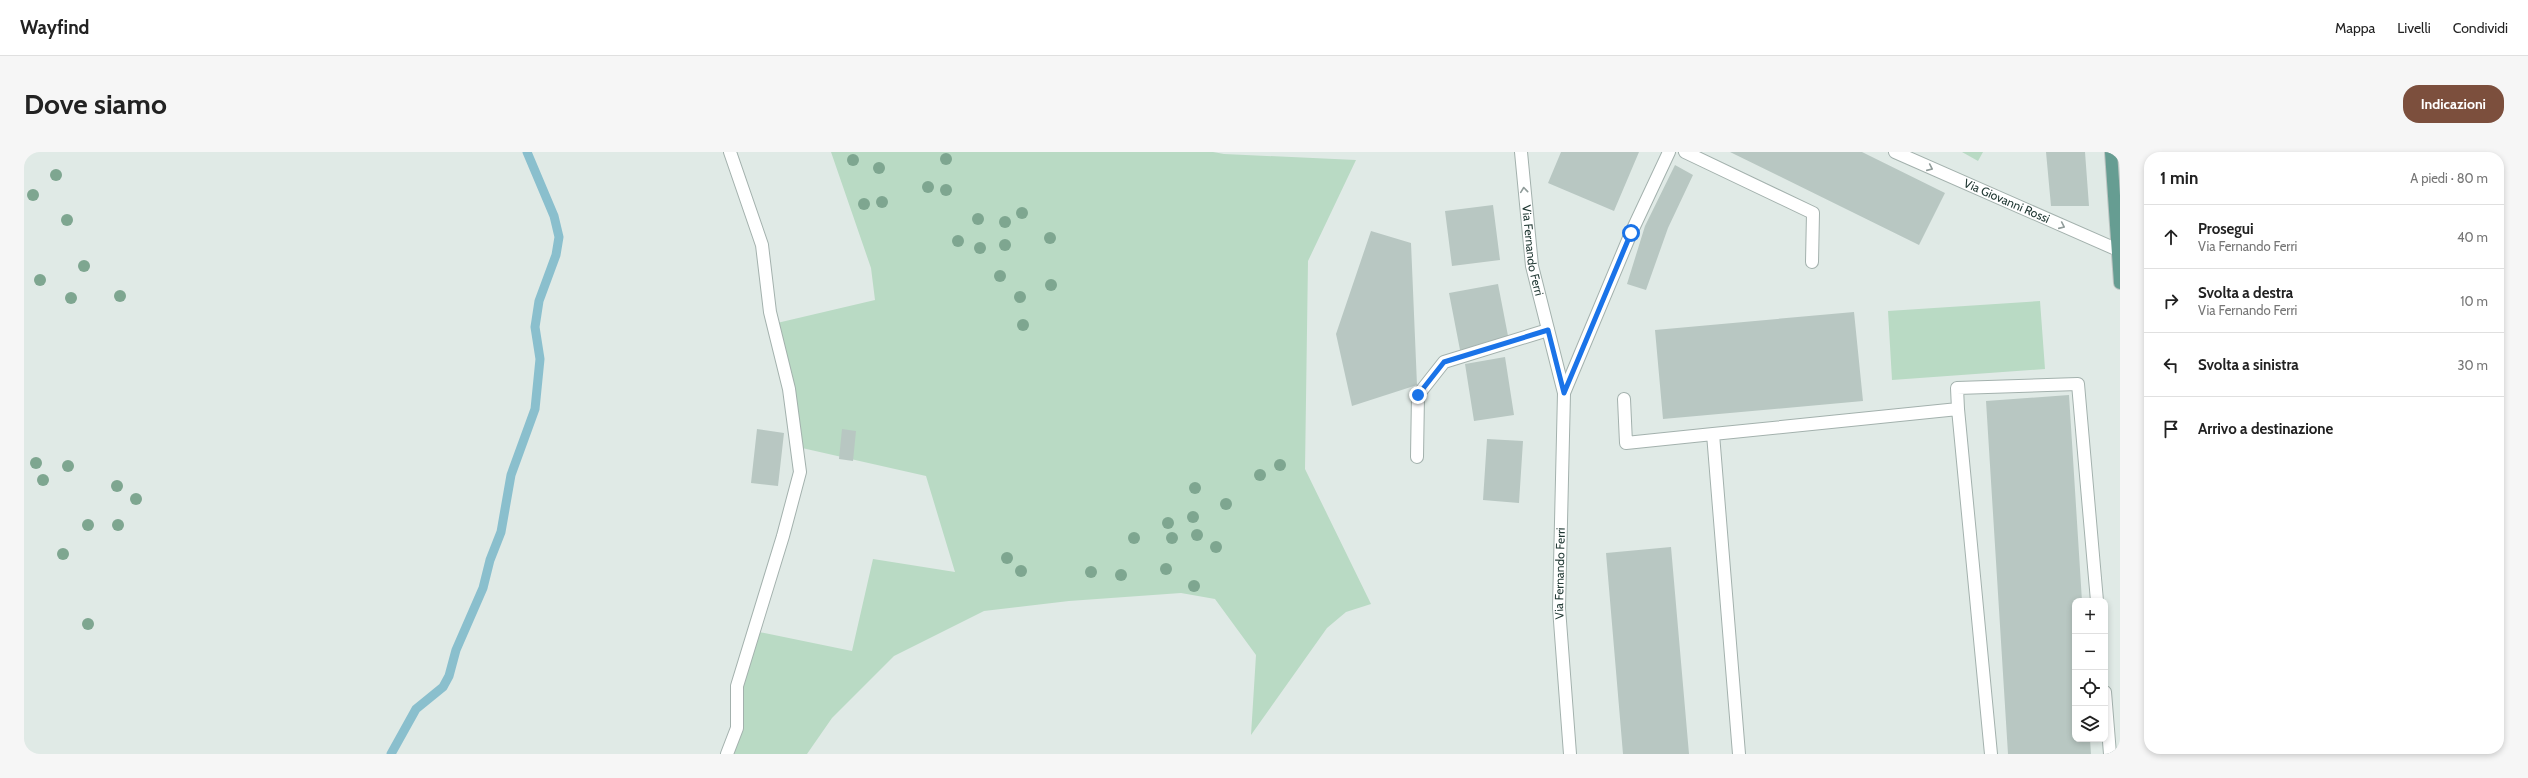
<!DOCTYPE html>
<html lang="it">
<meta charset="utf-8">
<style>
body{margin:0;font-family:Cabin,sans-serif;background:#f6f6f6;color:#222}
.controls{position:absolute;right:12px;bottom:12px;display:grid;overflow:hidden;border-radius:8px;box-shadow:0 2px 6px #0003}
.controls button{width:36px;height:36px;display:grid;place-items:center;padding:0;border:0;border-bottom:1px solid #e0e0e0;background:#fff;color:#222;font:20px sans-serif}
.stop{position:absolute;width:12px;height:12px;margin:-9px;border:3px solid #1a73e8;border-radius:50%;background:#fff}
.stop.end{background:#1a73e8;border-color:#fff;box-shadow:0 1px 4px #0008}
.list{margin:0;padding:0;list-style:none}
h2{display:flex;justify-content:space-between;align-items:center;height:52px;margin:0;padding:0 16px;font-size:17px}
h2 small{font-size:13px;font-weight:400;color:#767676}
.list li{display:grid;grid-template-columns:26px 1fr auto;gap:12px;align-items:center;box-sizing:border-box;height:64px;padding:0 16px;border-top:1px solid #e0e0e0}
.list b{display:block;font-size:15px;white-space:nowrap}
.list p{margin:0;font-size:13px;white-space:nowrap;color:#767676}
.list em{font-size:13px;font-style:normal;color:#767676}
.icon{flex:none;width:22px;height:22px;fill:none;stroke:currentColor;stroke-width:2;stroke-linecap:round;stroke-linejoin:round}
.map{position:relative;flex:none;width:2096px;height:602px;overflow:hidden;border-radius:16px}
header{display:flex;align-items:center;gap:24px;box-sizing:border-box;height:56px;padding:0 20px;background:#fff;border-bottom:1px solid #e0e0e0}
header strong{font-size:19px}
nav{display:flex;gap:22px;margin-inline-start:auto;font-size:14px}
.intro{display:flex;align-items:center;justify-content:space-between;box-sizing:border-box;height:96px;padding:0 24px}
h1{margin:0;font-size:28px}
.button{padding:10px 18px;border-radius:16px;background:#7c4f3d;color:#fff;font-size:14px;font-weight:700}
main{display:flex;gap:24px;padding:0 24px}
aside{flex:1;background:#fff;border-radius:16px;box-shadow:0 2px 6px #0003}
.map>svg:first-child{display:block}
.green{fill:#b9dac4}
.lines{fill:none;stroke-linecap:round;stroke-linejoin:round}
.stream{stroke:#8abfcd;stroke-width:9}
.building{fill:#b8c7c2}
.lane-casing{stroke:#a3b1ad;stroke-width:14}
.street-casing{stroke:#a3b1ad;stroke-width:14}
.primary-casing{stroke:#bcc4c2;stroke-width:14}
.lane{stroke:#fff;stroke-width:12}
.street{stroke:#fff;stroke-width:12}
.primary{stroke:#669d92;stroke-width:12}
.tree{fill:#7ea690}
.oneway{stroke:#909c9a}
.route{stroke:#1a73e8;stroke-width:5}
.labels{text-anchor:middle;stroke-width:4;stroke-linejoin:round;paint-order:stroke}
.street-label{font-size:12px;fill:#213934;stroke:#f0f7f4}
</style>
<header>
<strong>Wayfind</strong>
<nav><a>Mappa</a><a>Livelli</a><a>Condividi</a></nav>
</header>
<div class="intro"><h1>Dove siamo</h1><a class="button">Indicazioni</a></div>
<main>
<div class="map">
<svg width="2096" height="602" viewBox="0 0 2096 602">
<rect width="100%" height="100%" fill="#e0eae6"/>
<!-- green -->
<path class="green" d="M807 0H1189L1200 2 1332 8 1284 109 1281 317 1347 452 1322 460 1303 476 1227 583 1232 503 1191 447 1157 441 1045 449 960 459 870 504 808 566 783 602H708L717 565 720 525 735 480 828 499 849 407 931 420 902 324 778 296 753 171 851 148 847 116Z
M1938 0H1959L1954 9Z
M2016 149 2021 217 1868 228 1864 159Z"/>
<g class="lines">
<!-- stream -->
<path class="stream" d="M367 602 392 557 419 535 425 524 432 498 459 436 466 408 477 380 487 323 511 257 516 207 511 175 515 149 532 103 535 85 530 64 503 0"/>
</g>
<!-- building -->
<path class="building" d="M1537 0H1615L1590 59 1524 31Z
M1706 0H1838L1921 41 1895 93Z
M2022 0H2061L2065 54H2027Z
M1651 13 1669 23 1644 76 1622 138 1603 132 1621 74Z
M1469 53 1476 108 1428 114 1421 59Z
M1347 79 1387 91 1393 233 1328 254 1312 182Z
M1474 132 1485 189 1436 198 1425 141Z
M1830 160 1839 249 1639 267 1631 178Z
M1481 205 1490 263 1450 269 1441 212Z
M2045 243 2058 449H2051V587H2066L2067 602H1984L1962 249Z
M733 277 760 281 754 334 727 331Z
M818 277 832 279 829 309 815 307Z
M1463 287 1499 289 1495 351 1459 348Z
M1647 395 1665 602H1599L1582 401Z"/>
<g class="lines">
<defs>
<path id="lane" d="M1661 0 1789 61 1788 110
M1600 247 1602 291 1689 282
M1934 257 1933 236 2054 232 2073 449
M2081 540 2086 602
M703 602 713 576V534L759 384 776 320 765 237 746 160 738 93 706 0
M1715 602 1689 282 1934 257 1967 602"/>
<g id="street">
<path id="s1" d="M1497 0 1508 114 1540 241"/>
<path id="s2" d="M1871 0 2094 98"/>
<path d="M1393 305 1394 243 1420 210 1524 178"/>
<path id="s3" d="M1546 602 1535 456 1540 241 1607 81 1645 0"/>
</g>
<path id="primary" d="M2087 0 2096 131"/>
</defs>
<!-- lane casing -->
<use href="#lane" class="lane-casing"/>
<!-- street casing -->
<use href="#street" class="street-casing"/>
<!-- primary casing -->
<use href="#primary" class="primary-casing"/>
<!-- lane -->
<use href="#lane" class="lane"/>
<!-- street -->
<use href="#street" class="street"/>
<!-- primary -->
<use href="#primary" class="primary"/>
</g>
<!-- trees -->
<g class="tree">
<circle cx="922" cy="7" r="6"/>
<circle cx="829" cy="8" r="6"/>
<circle cx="855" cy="16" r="6"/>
<circle cx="32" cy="23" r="6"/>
<circle cx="904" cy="35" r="6"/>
<circle cx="922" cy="38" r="6"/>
<circle cx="9" cy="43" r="6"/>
<circle cx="858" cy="50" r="6"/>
<circle cx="840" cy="52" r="6"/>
<circle cx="998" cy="61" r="6"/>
<circle cx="954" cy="67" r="6"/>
<circle cx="43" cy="68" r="6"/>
<circle cx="981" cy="70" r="6"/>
<circle cx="1026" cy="86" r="6"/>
<circle cx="934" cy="89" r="6"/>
<circle cx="981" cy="93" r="6"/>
<circle cx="956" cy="96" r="6"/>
<circle cx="60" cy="114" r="6"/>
<circle cx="976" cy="124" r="6"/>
<circle cx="16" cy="128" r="6"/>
<circle cx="1027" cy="133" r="6"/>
<circle cx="96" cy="144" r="6"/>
<circle cx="996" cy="145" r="6"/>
<circle cx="47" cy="146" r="6"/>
<circle cx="999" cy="173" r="6"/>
<circle cx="12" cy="311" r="6"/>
<circle cx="1256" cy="313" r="6"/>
<circle cx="44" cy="314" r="6"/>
<circle cx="1236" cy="323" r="6"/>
<circle cx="19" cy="328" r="6"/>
<circle cx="93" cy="334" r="6"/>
<circle cx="1171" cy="336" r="6"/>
<circle cx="112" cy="347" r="6"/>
<circle cx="1202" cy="352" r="6"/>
<circle cx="1169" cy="365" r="6"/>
<circle cx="1144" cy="371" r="6"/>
<circle cx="64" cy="373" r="6"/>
<circle cx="94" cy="373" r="6"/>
<circle cx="1173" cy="383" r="6"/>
<circle cx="1110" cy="386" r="6"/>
<circle cx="1148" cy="386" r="6"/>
<circle cx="1192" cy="395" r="6"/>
<circle cx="39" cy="402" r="6"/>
<circle cx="983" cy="406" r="6"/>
<circle cx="1142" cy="417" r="6"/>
<circle cx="997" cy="419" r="6"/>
<circle cx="1067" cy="420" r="6"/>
<circle cx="1097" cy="423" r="6"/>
<circle cx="1170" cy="434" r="6"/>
<circle cx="64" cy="472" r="6"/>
</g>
<!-- one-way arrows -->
<defs><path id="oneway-chevron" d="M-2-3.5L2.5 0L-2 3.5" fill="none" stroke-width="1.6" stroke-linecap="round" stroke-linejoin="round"/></defs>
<g class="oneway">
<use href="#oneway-chevron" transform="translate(1906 16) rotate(24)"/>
<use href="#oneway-chevron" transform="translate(1500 38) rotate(-96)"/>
<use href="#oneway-chevron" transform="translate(2038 74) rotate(24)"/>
</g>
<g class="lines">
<!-- route -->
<path class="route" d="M1394 243 1420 210 1524 178 1540 241 1607 81"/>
</g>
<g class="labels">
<!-- street labels -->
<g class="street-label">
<text dy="4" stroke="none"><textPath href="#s2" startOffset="122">Via Giovanni Rossi</textPath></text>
<text dy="4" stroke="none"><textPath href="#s1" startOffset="99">Via Fernando Ferri</textPath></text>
<text dy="4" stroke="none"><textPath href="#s3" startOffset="181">Via Fernando Ferri</textPath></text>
</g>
</g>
</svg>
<div class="controls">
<button>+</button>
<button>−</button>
<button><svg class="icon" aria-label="locate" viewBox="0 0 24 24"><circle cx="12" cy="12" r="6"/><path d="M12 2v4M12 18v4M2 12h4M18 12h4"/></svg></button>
<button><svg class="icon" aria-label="layers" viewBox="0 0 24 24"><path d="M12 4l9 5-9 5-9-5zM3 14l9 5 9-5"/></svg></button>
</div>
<div class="stop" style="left:1607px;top:81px"></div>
<div class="stop end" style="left:1394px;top:243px"></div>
</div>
<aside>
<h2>1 min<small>A piedi · 80 m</small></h2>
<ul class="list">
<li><svg class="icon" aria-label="ahead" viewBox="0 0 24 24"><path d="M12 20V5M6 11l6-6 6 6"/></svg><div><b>Prosegui</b><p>Via Fernando Ferri</p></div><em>40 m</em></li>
<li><svg class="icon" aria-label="right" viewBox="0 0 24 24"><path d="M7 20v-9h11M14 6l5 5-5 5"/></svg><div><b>Svolta a destra</b><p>Via Fernando Ferri</p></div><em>10 m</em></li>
<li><svg class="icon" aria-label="left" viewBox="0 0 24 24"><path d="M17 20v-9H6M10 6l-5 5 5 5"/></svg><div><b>Svolta a sinistra</b></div><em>30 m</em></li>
<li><svg class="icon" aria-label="arrive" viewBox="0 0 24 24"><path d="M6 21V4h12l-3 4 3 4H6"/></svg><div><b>Arrivo a destinazione</b></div></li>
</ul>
</aside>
</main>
